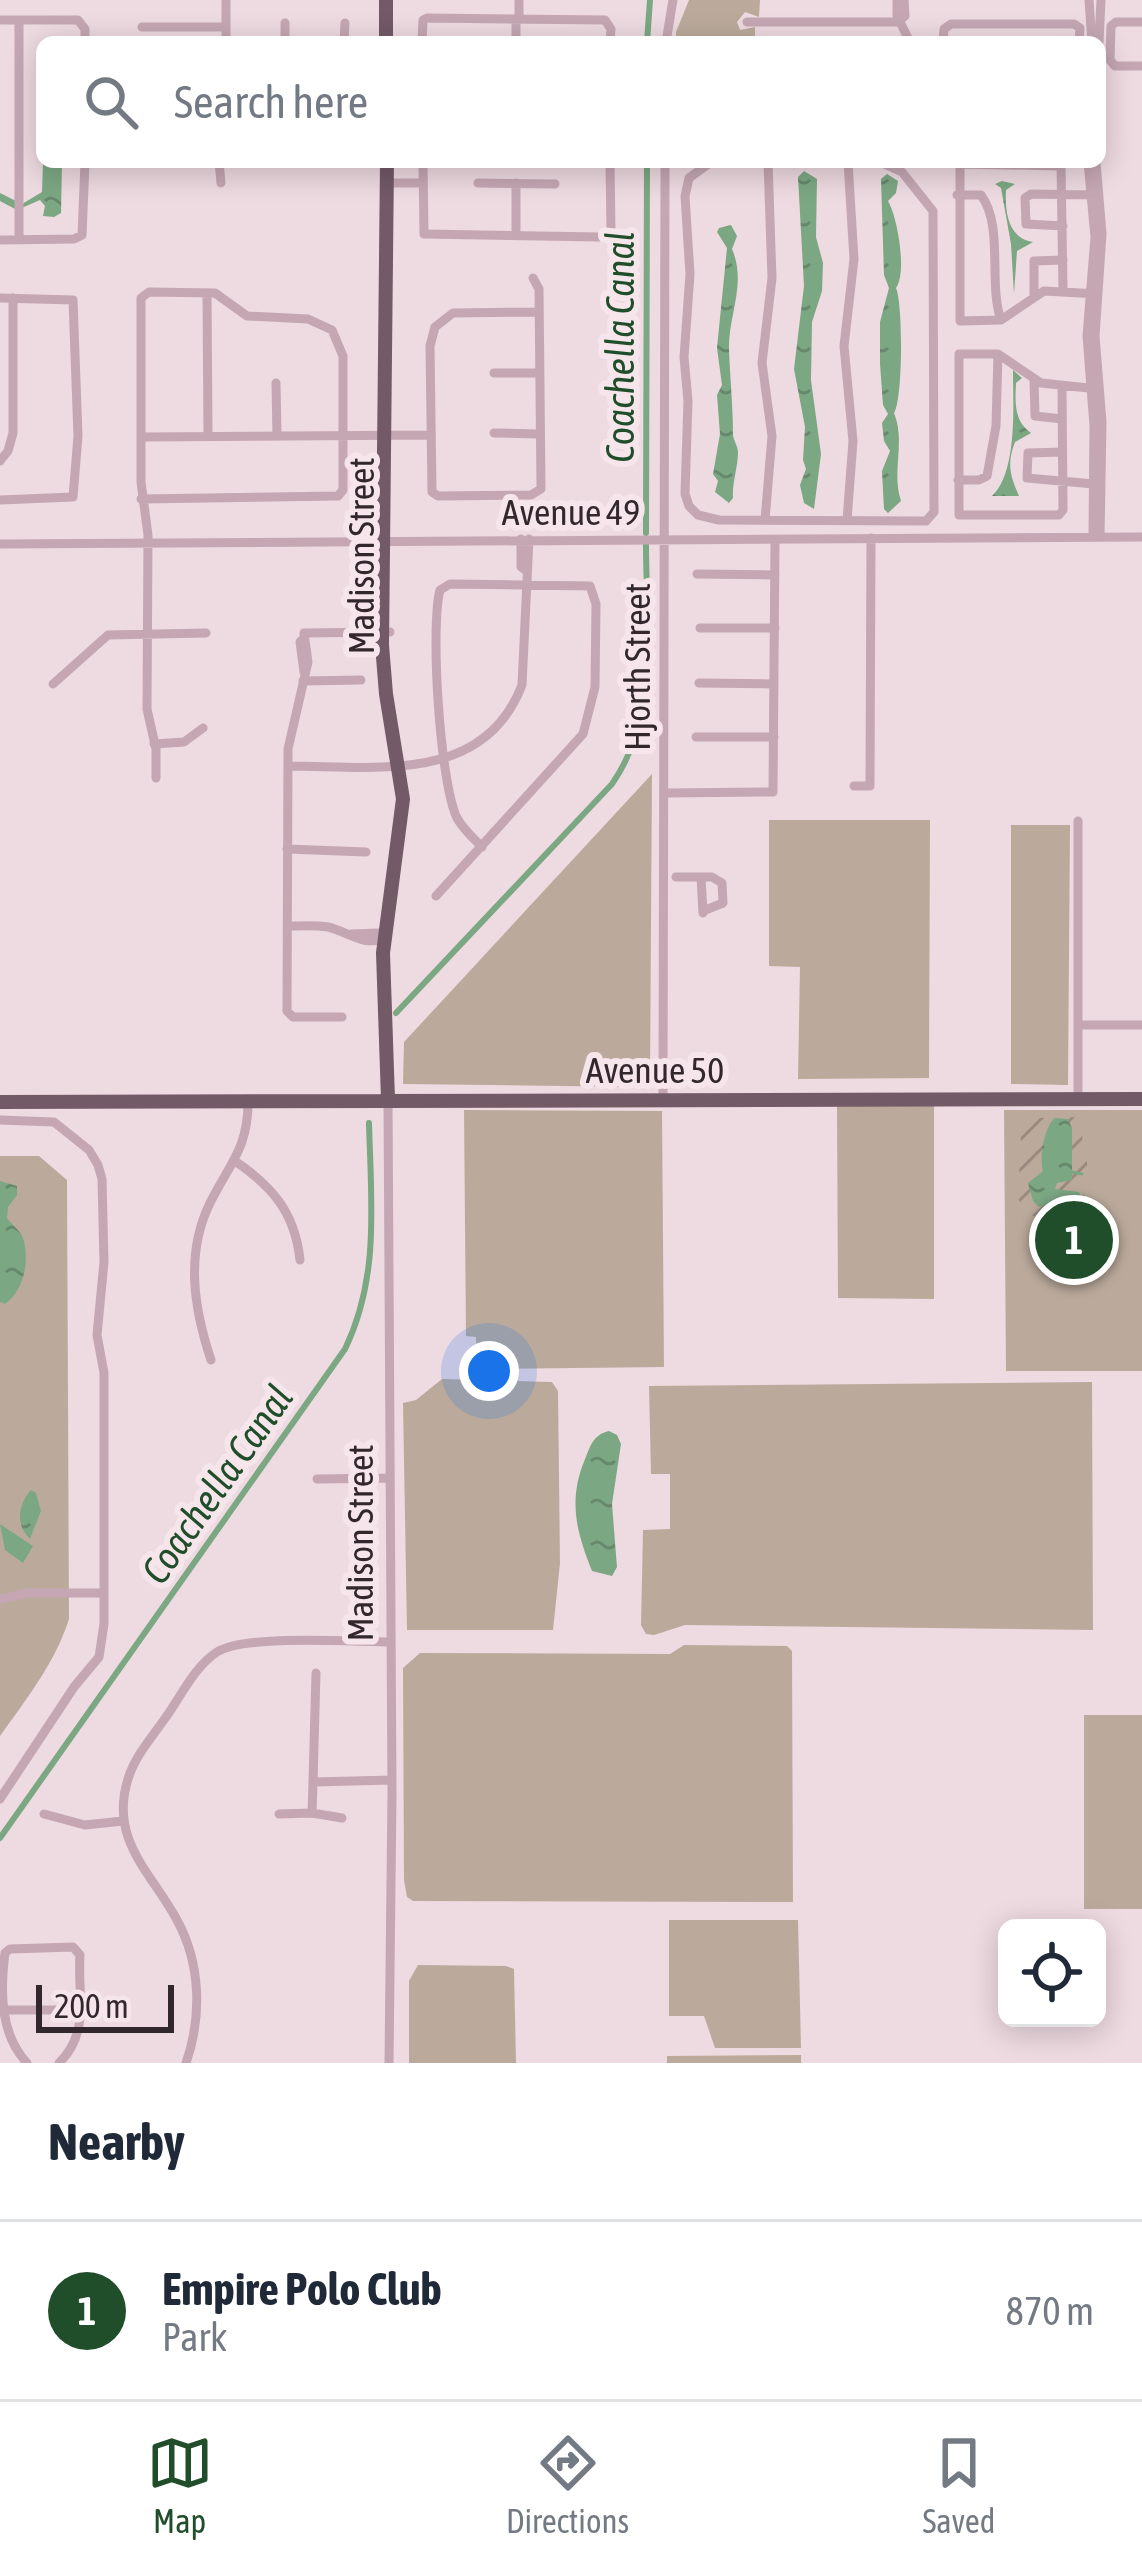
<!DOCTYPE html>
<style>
body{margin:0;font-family:"Asap Condensed",sans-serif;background:#f6f6f7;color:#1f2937}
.controls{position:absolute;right:36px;bottom:36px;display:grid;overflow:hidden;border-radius:18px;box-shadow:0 6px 30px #0003}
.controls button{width:108px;height:108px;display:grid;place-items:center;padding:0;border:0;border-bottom:3px solid #e0e1e3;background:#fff;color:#1f2937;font:60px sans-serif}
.scale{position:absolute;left:36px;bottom:30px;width:138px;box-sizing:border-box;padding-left:12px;border:6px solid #32272d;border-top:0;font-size:33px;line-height:42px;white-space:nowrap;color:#32272d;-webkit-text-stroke:9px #f6e5eb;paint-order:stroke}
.you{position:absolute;left:489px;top:1371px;width:42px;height:42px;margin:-30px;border:9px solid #fff;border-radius:50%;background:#1a73e8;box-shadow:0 0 0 18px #1a73e833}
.badge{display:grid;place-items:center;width:78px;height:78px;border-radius:50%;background:#214e2a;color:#fff;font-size:39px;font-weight:700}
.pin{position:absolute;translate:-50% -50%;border:6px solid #fff;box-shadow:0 3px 12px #0006}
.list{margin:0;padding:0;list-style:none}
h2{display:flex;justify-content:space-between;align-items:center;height:156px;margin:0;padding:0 48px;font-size:51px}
h2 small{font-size:39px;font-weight:400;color:#747a83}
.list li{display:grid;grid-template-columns:78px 1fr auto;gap:36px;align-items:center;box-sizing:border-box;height:180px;padding:0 48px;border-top:3px solid #e0e1e3}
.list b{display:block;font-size:45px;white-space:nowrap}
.list p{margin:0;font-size:39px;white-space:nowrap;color:#747a83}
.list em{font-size:39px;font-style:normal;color:#747a83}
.icon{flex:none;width:66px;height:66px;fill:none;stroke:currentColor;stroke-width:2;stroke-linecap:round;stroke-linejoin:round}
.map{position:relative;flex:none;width:1142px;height:2063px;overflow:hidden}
.search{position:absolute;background:#fff;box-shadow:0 6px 30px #0003;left:36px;right:36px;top:36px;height:132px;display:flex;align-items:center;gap:30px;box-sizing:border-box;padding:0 42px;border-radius:18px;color:#747a83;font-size:45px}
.sheet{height:336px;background:#fff}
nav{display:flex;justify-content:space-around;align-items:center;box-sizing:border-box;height:168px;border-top:3px solid #e0e1e3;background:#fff;font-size:33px;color:#747a83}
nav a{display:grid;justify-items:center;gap:6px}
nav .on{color:#214e2a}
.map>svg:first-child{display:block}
.green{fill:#bbaa9c}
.garden{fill:url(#garden-furrows)}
.water{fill:url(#water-ripples)}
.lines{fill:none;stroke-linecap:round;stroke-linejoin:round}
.stream{stroke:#7ca783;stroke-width:3}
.canal{stroke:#7ca783;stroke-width:6}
.minor{stroke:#c4a7b3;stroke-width:9}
.major{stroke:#725a67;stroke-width:14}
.labels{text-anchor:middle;stroke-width:12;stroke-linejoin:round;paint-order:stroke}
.street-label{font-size:36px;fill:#32272d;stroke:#f6e5eb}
.water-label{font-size:39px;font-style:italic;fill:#214e2a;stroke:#f6e5eb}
</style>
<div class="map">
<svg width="1142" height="2063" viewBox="0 0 1142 2063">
<defs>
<pattern id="garden-furrows" width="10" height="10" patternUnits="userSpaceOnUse" patternTransform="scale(3)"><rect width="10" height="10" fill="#bbaa9c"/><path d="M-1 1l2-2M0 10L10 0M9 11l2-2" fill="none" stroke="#998a80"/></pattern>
<pattern id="water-ripples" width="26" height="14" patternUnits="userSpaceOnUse" patternTransform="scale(3)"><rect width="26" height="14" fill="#7ca783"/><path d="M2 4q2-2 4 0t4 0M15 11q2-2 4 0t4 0" fill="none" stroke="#66886c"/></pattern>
</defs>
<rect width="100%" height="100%" fill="#eedae1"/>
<!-- green -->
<path class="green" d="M689 0H760L759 17 745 12 737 22 740 30 755 27V42H676V32Z
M652 774 650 1075 637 1087 403 1084 404 1042Z
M769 820H930L929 1078 798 1079 800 967 769 966Z
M1011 825H1070L1068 1085 1011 1084Z
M837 1106H934V1299L838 1298Z
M464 1110 662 1111 664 1367 477 1369 476 1337 466 1336Z
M1004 1110H1142V1371H1006Z
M0 1156H39L67 1180 69 1619C56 1661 26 1700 0 1736Z
M442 1379 552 1382 558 1391 560 1563 553 1630H407L403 1403 416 1400Z
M1092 1382 1093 1630 685 1625 654 1635 646 1634 641 1625 643 1530 670 1529V1474H651L649 1386Z
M684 1645 787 1646 792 1651 793 1902 413 1901 407 1897 404 1880 403 1668 420 1653 670 1654Z
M1084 1715H1142V1909H1084Z
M669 1920H798L801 2048H715L704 2016H669Z
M418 1965 506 1966 514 1969 516 2063H409V1981Z
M801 2055V2063H667V2056Z"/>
<!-- garden -->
<path class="garden" d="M1076 1117 1078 1128 1082 1129 1083 1158H1087V1185L1080 1187 1086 1198C1073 1214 1050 1218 1029 1216L1018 1199 1021 1134 1038 1118Z"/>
<!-- water -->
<path class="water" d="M43 162H62L61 213 54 217 43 216 45 206 40 200 17 210 0 201V193L22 204 42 192Z
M804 171 817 179 816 237 823 263 822 291 812 322 811 380 821 454 814 509 804 503 800 485 806 469 803 460 805 427 794 369 804 286 798 177Z
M887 174 898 181 896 193 888 201C898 218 907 273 896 288 903 303 903 400 894 413 906 442 891 472 901 501L888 513 884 509 882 471 890 451 884 441 882 423 888 414 883 405 880 364V322L889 288 884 275 881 179Z
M1002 181 1015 184 1006 190C1005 213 1008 238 1033 242L1017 251 1014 294 1011 244 1001 188 995 184Z
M731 225 737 236 732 249C747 284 728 315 729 350 730 377 733 407 733 434 733 440 738 446 738 452 738 468 732 482 733 498L729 503 715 492 718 481 713 474 720 434 717 395 722 385 717 348 727 248 717 232 719 228Z
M1013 370 1022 378 1016 383C1015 403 1014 421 1031 433L1015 442C1006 465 1011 477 1019 496H992C1018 472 1013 402 1013 370Z
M1055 1118 1068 1119 1072 1128V1180L1057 1183 1055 1189 1079 1192 1082 1197 1076 1203 1071 1202V1196L1039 1207 1033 1201 1028 1183 1043 1171C1039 1159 1044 1126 1055 1118Z
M0 1181 17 1186V1195L8 1207 7 1218C12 1225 22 1232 24 1241 29 1263 24 1290 5 1304L0 1302Z
M609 1431 617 1435 621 1444 612 1504 617 1567 612 1576 592 1571C576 1531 568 1500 585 1459 591 1445 593 1435 609 1431Z
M31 1490 36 1493 41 1511 30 1539C15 1525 18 1504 31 1490Z
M0 1524 33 1546 23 1563 5 1550Z"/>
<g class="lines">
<!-- stream -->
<path class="stream" d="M1072 1172 1082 1174"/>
<!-- canal -->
<path class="canal" d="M647 42 650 0
M646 533 647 162
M396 1013 612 784C661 713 646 628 646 545
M0 1838 345 1349C380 1277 371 1201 369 1123"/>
<!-- minor -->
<path class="minor" d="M519 0V20
M897 0V16L910 42
M1089 0 1092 42
M901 19 905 16 904 0
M0 20H78L85 29V42
M19 20V239
M516 20V42
M747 22H900
M1142 22H1116L1111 26 1110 60 1115 66H1142
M285 23V42
M142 27H226
M226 42V0
M344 42 345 23
M422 42 423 20 427 18 605 20 611 29 610 42
M666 42 673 0
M943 42 944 29 951 24H1074L1080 28 1079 42
M1099 42 1101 0
M219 162 221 183
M423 162 424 234 600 237 611 232 610 162
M711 162 689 178 685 196 690 274 684 357 688 401 685 494 689 506 698 515 719 520 926 521 934 512 933 211 902 172 880 162
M1088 162 1095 237 1087 336 1094 426 1093 537
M1096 162 1102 234 1095 336 1102 422 1100 537
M387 183H423
M478 183 555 184
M516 183V235
M957 195H981C1004 226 988 283 1001 320
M1063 226 1026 224 1025 198 1031 194 1095 195
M0 240 74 239 82 235 85 162
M533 278 539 289 541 489 531 495 438 496 432 492 430 346 435 327 453 313 539 312
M1063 289 1061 166 960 164V321L1001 320 1044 291 1098 294
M207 293 208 436
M1034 296V261L1063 260
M0 298 73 300 78 436 73 497 0 500
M494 373H538
M1034 380 1035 416 1062 419
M276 383 277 436
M1062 386 1063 510 1059 515H959V354H998L1041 383 1098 389
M494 433 538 434
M141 437 430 435
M1062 452 1028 453 1027 478 1094 484
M0 461 8 451 13 433V298
M958 480H979L987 476 996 426 998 354
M141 499 338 496 343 490V356L332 330 308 319 247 316 215 293 149 292 141 298V482L148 535 147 709 156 749V778
M765 520 772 436 762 363 772 278 768 162
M847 520 853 441 844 346 854 259 848 162
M521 539V567L525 570
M0 544 1142 537
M697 574 775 575
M700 628H775
M304 672 300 642 304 638
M303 681 361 680
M699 683 774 684
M53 684 108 635 206 633
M696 737H774
M154 744 184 742 203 728
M288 766C374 766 484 785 522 685L529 539
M854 786H870L871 538
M665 793 773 792 775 540
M287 849 366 852
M676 877H712L722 883 723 903 703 911
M701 877 703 913
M436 896 583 734 595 687 596 604 590 586 450 584 440 590C430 628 440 783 457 818 463 829 473 838 482 847
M288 926C301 926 315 925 328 927 349 932 363 947 384 938
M351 934 379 933 382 938
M342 1017H293L287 1011 288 749 308 662 304 633 390 632
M1078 1025H1142
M388 1099 392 1794 389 2063
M1078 1099V821
M663 1100 665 162
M0 1120 54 1122 89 1150 98 1165 102 1179 104 1262 97 1335 104 1373V1624L99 1657 74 1687 0 1799
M235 1161C273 1187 295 1213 300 1260
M211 1360C194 1309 185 1254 210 1203 230 1163 249 1147 248 1099
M317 1479 390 1478
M0 1599 27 1593H103
M316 1673 313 1782 392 1780
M313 1782 312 1813 342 1818
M44 1814 85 1825 123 1821
M279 1814 312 1813
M4 2010H81
M27 2063C0 2034 0 1992 5 1953L10 1949 73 1947 80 1955C77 1994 91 2032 59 2063
M186 2063C202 2017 201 1964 177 1920 151 1872 109 1840 128 1779 135 1756 152 1737 166 1717 181 1696 195 1666 217 1652 247 1634 352 1642 391 1642"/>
<!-- major -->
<path class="major" d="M386 0V42
M387 162 382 645 386 694 403 799 383 953 388 1099
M0 1102 1142 1099"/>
</g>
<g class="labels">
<!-- street labels -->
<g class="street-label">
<text x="571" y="525">Avenue 49</text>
<text transform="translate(361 556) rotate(-90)" y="13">Madison Street</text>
<text transform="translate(637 667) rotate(-90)" y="13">Hjorth Street</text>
<text x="655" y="1083">Avenue 50</text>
<text transform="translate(360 1543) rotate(-90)" y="13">Madison Street</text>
</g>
<!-- water labels -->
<g class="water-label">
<text transform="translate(620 347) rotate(-90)" y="14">Coachella Canal</text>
<text transform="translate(217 1484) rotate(-55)" y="14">Coachella Canal</text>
</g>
</g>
</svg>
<div class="controls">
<button><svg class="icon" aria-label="locate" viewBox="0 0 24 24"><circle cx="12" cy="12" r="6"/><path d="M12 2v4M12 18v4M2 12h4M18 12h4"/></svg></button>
</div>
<div class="scale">200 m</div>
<div class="you"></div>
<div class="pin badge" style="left:1074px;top:1240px">1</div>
<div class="search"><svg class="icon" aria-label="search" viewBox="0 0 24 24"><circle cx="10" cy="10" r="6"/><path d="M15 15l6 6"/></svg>Search here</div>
</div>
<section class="sheet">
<h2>Nearby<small></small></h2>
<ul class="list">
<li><span class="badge">1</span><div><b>Empire Polo Club</b><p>Park</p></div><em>870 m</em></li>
</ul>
</section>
<nav>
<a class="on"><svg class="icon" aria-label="map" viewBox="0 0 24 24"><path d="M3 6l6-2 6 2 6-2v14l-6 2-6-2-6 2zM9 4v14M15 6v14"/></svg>Map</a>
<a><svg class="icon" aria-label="directions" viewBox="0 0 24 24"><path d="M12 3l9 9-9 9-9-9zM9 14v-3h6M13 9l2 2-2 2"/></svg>Directions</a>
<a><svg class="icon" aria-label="saved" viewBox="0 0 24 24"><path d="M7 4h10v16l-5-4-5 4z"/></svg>Saved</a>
</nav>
